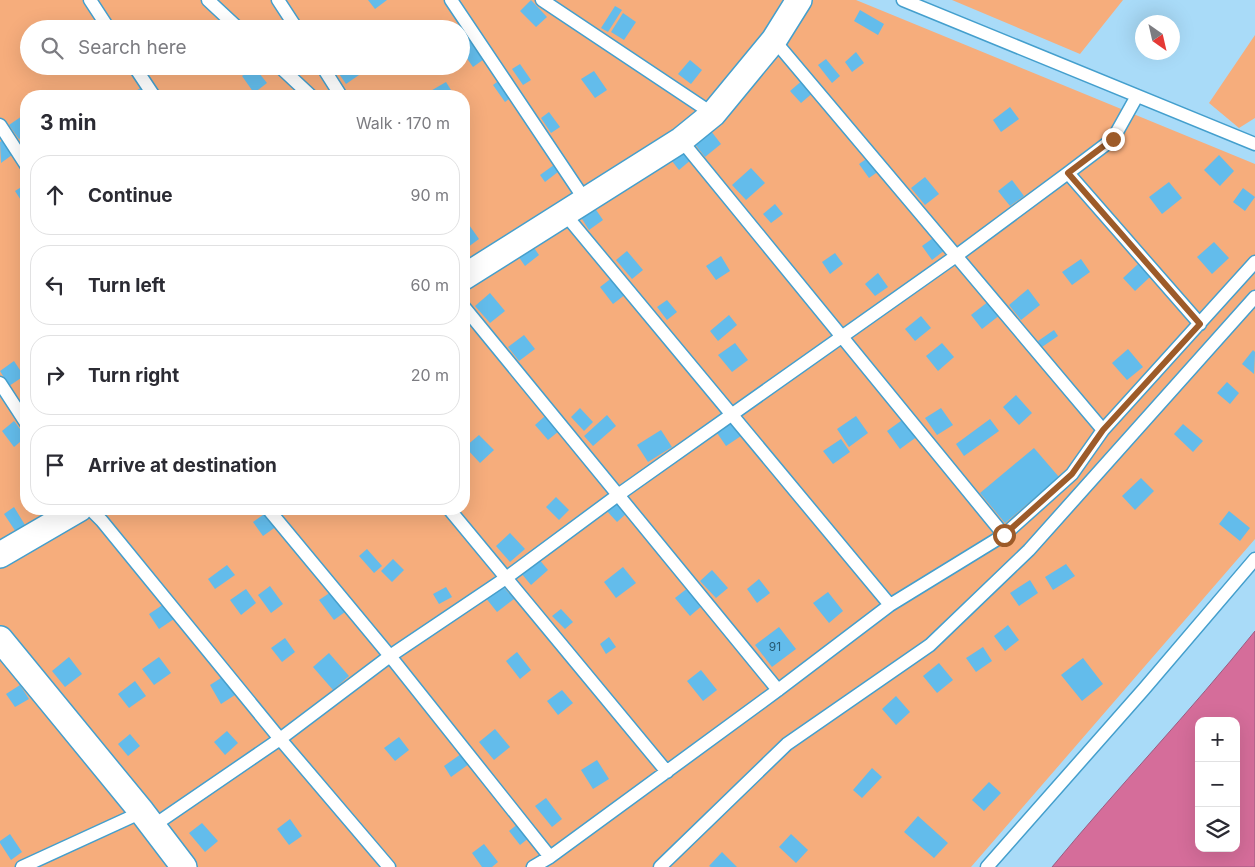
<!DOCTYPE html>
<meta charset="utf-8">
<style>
body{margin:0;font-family:Inter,sans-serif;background:#f7f7f7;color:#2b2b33}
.controls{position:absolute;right:15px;bottom:15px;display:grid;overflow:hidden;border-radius:10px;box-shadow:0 5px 20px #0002}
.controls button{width:45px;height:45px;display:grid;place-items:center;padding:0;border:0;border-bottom:1px solid #e1e1e2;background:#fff;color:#2b2b33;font:25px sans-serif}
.compass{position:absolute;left:1135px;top:15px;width:45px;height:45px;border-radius:50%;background:#fff;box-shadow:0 5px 20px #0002;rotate:146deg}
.stop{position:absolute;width:15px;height:15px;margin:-11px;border:4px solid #9d5b29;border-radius:50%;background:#fff}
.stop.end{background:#9d5b29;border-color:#fff;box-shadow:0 1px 5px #0008}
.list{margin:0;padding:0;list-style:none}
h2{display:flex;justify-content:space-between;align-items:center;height:65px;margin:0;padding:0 20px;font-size:21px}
h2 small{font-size:16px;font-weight:400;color:#7c7c81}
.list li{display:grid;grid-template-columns:32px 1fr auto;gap:15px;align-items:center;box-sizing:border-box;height:80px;margin:0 10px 10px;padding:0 10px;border:1px solid #e1e1e2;border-radius:20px}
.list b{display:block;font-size:19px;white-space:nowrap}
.list em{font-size:16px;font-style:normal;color:#7c7c81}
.icon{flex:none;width:28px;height:28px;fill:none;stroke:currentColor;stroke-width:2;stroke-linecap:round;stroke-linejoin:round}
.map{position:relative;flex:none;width:1255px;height:867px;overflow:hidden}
.search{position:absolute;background:#fff;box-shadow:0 5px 20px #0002;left:20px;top:20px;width:450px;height:55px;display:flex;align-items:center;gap:12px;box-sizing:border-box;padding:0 18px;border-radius:28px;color:#7c7c81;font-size:19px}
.panel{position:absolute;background:#fff;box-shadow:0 5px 20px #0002;left:20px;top:90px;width:450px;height:425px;border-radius:20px}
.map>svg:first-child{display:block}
.green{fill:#f6ad7c;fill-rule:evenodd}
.water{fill:#d56d9a;stroke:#9a5d83;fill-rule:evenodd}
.building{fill:#63bceb}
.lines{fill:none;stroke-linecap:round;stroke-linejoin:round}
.lane-casing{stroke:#449fcd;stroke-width:15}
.street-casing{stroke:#449fcd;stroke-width:28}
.lane{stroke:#fff;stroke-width:12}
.street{stroke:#fff;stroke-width:25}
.route{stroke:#9d5b29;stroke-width:6}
.labels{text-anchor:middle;stroke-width:4;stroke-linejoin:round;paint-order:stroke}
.number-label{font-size:12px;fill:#265a74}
</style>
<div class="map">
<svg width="1255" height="867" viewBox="0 0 1255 867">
<rect width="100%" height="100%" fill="#a9dbf8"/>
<!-- green -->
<path class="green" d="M0 0H856L1255 164V539L971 867H0ZM29 29H461V66H29ZM26 96H464V509H26Z
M952 0H1123L1080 54Z
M1255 35V118L1239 128 1209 103Z"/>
<!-- water -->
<path class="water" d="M1255 631V867H1052C1118 787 1190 712 1255 631ZM1199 721H1236V848H1199Z"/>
<!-- building -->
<path class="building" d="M368 0H387L375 9Z
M531 0 547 17 536 27 520 11Z
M615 6 622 10 608 32 601 28Z
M860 10 884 24 878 35 854 21Z
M623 13 636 22 624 40 611 32Z
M473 38 487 57 473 67 461 50V46Z
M856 52 864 63 852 72 845 62Z
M826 59 840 76 832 83 818 65Z
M690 60 702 70 691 84 678 74Z
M520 64 531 80 523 85 512 69Z
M345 66H353L359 75 346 84 337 71Z
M255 68 267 83 254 93 242 76Z
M594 71 607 90 595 98 581 79Z
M501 79 513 96 505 102 493 85Z
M804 79 815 91 801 103 790 91Z
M446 82 451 90 440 96H422Z
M142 87 148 96H128Z
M1010 107 1019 119 1001 132 993 120Z
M549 112 560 127 551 133 541 118Z
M25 114 26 134 19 139 9 125Z
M711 131 721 144 705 157 694 143Z
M6 138 16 152 1 163 0 142Z
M682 145 692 159 679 170 668 156Z
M1219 155 1234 171 1220 186 1204 170Z
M869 157 879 171 869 178 859 164Z
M558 162 563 168 545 182 540 175Z
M751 168 765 183 746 200 732 185Z
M925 177 939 194 925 205 911 188Z
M1012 180 1024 196 1010 206 998 191Z
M1169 182 1182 198 1162 214 1149 197Z
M26 184V208L15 191Z
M1243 188 1255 197 1245 211 1233 202Z
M590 201 603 220 589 230 577 211Z
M775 204 783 214 771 223 763 214Z
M467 222 479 239 464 250V224Z
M936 236 945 250 932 260 922 246Z
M530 242 539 255 525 266 516 253Z
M1214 242 1229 258 1212 274 1197 257Z
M627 251 643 270 632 279 616 260Z
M835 253 843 264 830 274 822 262Z
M721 256 730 271 716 280 706 266Z
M1081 259 1090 272 1072 285 1062 272Z
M1138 264 1150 277 1135 291 1123 278Z
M878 273 888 287 875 296 865 284Z
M613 277 626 294 613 304 600 287Z
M1028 289 1040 305 1021 320 1009 305Z
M490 293 505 311 490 323 475 306Z
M667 300 677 312 667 320 657 307Z
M989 301 1000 315 982 329 971 315Z
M729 315 737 325 718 341 710 331Z
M921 316 931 328 915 341 905 329Z
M1054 330 1058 336 1042 347 1038 341Z
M524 335 535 349 519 361 508 347Z
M735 343 748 360 732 372 718 355Z
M942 343 954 357 938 371 926 356Z
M1128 349 1143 367 1127 380 1112 363Z
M1253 350 1255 352 1254 374 1242 364Z
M14 361 24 376 9 386 0 371Z
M1227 382 1239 393 1230 404 1217 393Z
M1016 395 1032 413 1019 425 1003 407Z
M580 408 593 422 584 431 571 417Z
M941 408 953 425 937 435 925 418Z
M607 415 616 426 593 446 584 436Z
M545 416 559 431 548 440 535 425Z
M856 416 868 433 849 447 837 429Z
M905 418 918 436 900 449 887 431Z
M990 419 999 431 964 456 956 444Z
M729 420 741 436 726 446 715 430Z
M14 421 26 437 14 447 2 431Z
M1183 424 1203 441 1193 452 1174 434Z
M661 430 672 447 648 462 637 445Z
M479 435 494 450 480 463 465 447Z
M841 439 850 452 833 464 823 451Z
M1034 448 1059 477 1005 523 980 493Z
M1141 478 1154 491 1135 510 1122 496Z
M556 497 569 510 559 520 546 507Z
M616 500 627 513 617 522 605 509Z
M14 507 25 525 16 532 4 514Z
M1229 511 1250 528 1240 541 1219 524Z
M267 512 277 526 263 536 253 522Z
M510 533 525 549 510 562 496 546Z
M367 549 382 566 374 573 359 556Z
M538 558 548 570 531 585 521 573Z
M393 559 404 570 392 582 381 571Z
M1066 564 1075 576 1053 590 1045 577Z
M227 565 235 575 215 589 208 579Z
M623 567 636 583 616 598 604 582Z
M712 570 728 588 716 598 700 581Z
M759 579 770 593 757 603 747 589Z
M1030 580 1038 593 1019 606 1010 593Z
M501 584 514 599 497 612 485 597Z
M270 586 283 604 271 613 258 595Z
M446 587 452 597 439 604 433 594Z
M689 587 704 604 690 616 675 598Z
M246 589 256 603 241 615 230 600Z
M331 592 345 612 334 620 319 600Z
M828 592 843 611 829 623 813 603Z
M164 604 174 619 159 629 149 614Z
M561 609 573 622 565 629 552 616Z
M1008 625 1019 640 1005 651 994 636Z
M779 627 796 649 772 667 755 645Z
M609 637 616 647 606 654 600 644Z
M285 638 295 652 282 662 271 648Z
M983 647 992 661 976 672 966 658Z
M517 652 531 670 520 679 506 661Z
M329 653 349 676 333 690 313 667Z
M69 657 82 674 65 687 52 671Z
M159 657 171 673 154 685 142 669Z
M1083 658 1103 684 1082 701 1061 675Z
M939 663 953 680 937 693 923 676Z
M701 670 717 690 703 701 687 681Z
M224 676 235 695 221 704 210 685Z
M135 681 146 696 129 708 118 694Z
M20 685 29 699 15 707 6 694Z
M562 690 573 703 558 715 547 701Z
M896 696 910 712 896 725 882 709Z
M495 729 510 747 494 760 479 742Z
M227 731 238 743 225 755 214 742Z
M130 734 140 746 128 756 118 744Z
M399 737 409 750 395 761 384 748Z
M461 754 469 764 451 777 444 766Z
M597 760 609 779 593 789 581 770Z
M872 768 882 777 862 798 853 790Z
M989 782 1001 793 984 811 972 800Z
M546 798 562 819 552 827 535 806Z
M918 816 948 843 934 858 904 832Z
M290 819 302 836 289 845 277 829Z
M202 823 218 841 205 852 189 833Z
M519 823 530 837 520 845 509 831Z
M10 834 22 852 11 860 0 843V841Z
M791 834 808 850 796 863 779 847Z
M484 844 498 862 492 867H482L472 853Z
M722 852 737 867H711L709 866Z"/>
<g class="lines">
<defs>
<path id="lane" d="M90 0 109 29
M208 0 239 29
M278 0 297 29
M451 0 585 200
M542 0 713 114
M903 0 1255 144
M774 40 1103 430
M134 66 154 96
M279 66 311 96
M322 66 341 96
M0 125 26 165
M681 140 1004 535
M1068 173 1200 324
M564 213 890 605
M464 307 778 690
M0 383 26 423
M90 509 102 521 280 739 389 867
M268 509 390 656 550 857
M449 509 667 772
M153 826 280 739 390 656 506 578 618 495 956 256 1068 173 1113 139 1137 96
M22 867 142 812
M533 867 550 857 778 690 890 605 1004 535 1072 474 1103 430 1255 262
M660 867 787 744 930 645 1029 550 1255 297
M987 867 1144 689 1255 559"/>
<path id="street" d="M464 277 681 140 713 114 774 40 799 0
M0 555 79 509
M0 639 142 812 184 867"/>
</defs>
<!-- lane casing -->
<use href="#lane" class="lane-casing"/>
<!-- street casing -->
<use href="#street" class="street-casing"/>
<!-- lane -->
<use href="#lane" class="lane"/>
<!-- street -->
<use href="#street" class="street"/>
</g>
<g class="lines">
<!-- route -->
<path class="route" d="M1004 535 1072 474 1103 430 1200 324 1068 173 1113 139"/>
</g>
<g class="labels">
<!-- number labels -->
<g class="number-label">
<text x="775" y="651">91</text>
</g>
</g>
</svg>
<div class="controls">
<button>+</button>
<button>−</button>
<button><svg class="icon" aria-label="layers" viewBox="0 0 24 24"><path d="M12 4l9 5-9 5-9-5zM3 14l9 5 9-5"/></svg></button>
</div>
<svg class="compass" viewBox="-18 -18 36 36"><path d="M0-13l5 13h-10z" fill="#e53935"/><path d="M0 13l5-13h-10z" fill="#7c7c81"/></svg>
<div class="stop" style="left:1004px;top:535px"></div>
<div class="stop end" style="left:1113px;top:139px"></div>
<div class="search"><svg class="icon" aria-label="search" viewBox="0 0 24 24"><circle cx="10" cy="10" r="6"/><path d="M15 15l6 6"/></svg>Search here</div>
<section class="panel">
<h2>3 min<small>Walk · 170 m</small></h2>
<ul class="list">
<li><svg class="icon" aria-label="ahead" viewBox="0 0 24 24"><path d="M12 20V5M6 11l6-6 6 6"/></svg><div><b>Continue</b></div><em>90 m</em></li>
<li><svg class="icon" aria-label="left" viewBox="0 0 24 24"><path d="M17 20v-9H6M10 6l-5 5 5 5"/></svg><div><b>Turn left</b></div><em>60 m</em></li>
<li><svg class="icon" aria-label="right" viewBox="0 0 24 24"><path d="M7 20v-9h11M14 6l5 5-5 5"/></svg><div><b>Turn right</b></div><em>20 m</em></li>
<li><svg class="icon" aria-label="arrive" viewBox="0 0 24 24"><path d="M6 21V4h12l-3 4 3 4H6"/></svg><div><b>Arrive at destination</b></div></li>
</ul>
</section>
</div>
